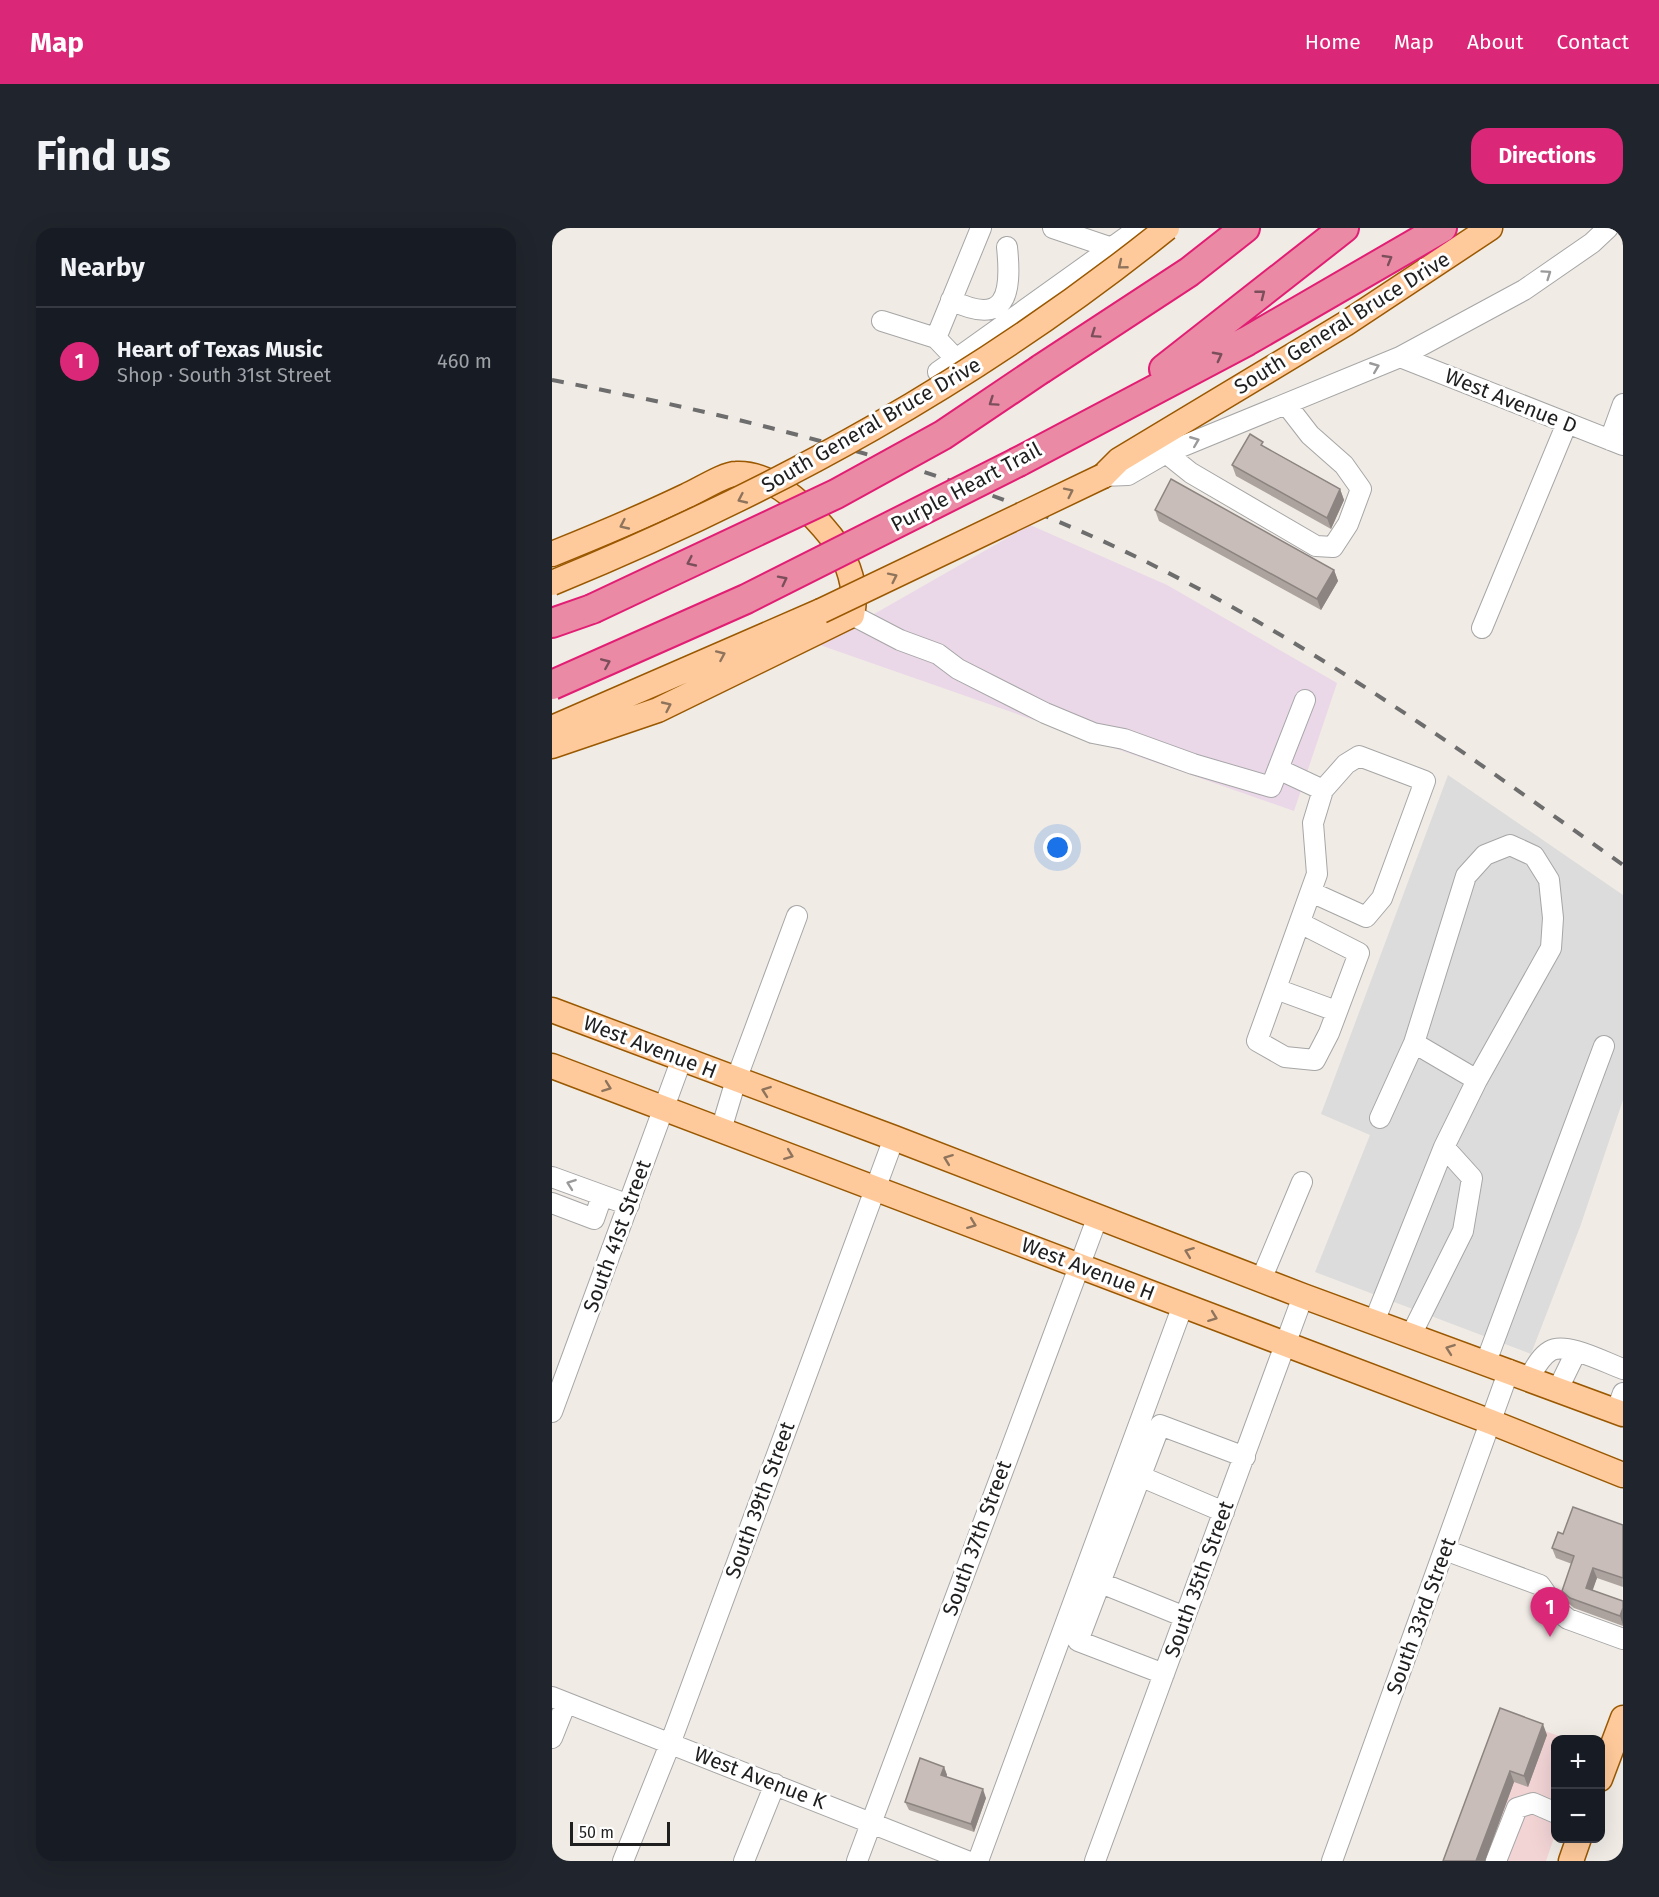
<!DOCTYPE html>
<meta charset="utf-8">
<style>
body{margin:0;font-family:"Fira Sans",sans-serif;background:#20242c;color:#f1f3f6}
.controls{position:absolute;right:18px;bottom:18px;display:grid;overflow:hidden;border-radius:12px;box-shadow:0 6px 24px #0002}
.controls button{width:54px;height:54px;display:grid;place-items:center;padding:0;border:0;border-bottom:2px solid #363941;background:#171b24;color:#f1f3f6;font:30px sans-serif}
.scale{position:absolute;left:18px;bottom:15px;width:100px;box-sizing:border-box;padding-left:6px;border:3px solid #1f1f1f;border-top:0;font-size:16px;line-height:21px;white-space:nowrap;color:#1f1f1f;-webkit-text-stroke:4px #fff;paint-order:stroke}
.you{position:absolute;left:506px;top:620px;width:21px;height:21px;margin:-15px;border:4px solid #fff;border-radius:50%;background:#1a73e8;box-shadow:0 0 0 9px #1a73e833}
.badge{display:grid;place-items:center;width:39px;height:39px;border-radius:50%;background:#db2777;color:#fff;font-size:20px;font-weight:700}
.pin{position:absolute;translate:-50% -50px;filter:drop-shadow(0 2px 3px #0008)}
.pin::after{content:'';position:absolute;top:32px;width:21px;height:18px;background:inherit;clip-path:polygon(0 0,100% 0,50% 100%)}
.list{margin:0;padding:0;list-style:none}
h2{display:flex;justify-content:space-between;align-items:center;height:78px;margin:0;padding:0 24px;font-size:26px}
h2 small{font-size:20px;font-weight:400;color:#9ea1a6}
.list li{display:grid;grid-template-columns:39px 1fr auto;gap:18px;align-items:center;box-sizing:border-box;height:108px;padding:0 24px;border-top:2px solid #363941}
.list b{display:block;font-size:22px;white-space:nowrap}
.list p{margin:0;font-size:20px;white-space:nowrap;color:#9ea1a6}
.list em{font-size:20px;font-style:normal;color:#9ea1a6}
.map{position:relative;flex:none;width:1071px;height:1633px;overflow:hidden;border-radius:18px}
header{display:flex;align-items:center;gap:36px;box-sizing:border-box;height:84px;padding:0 30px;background:#db2777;color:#fff}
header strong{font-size:28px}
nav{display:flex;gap:33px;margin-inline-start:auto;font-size:21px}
.intro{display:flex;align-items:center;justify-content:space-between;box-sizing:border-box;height:144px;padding:0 36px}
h1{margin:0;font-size:42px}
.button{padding:15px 27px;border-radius:18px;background:#db2777;color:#fff;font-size:21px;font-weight:700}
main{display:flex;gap:36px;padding:0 36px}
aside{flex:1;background:#171b24;border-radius:18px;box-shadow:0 6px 24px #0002}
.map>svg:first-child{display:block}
.residential{fill:#dddcdc}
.commercial{fill:#f2d4d5}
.industrial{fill:#ead7e8}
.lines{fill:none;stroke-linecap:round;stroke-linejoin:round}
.minor-casing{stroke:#a6a6a6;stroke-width:22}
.major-casing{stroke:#9a5800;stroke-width:27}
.highway-casing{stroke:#e21e74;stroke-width:32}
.minor{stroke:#fff;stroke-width:20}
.major{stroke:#ffca9b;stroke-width:24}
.highway{stroke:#ea8aa5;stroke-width:28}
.rail{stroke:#6d6d6d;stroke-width:4;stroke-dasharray:12 12;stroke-linecap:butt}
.major-bridge-casing{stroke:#9a5800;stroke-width:27;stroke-linecap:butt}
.highway-bridge-casing{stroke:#e21e74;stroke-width:32;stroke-linecap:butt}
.major-bridge{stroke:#ffca9b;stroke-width:24}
.highway-bridge{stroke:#ea8aa5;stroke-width:28}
.wall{fill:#aca39e}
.shaded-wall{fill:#8c8481}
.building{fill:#c8bdb8;stroke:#8c8481;stroke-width:1.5}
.oneway{stroke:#7a4f5b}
.oneway2{stroke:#8f745d}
.oneway3{stroke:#9a9a9a}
.labels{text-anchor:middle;stroke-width:6;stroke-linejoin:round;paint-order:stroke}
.street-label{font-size:21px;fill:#1f1f1f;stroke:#fff}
</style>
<header>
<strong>Map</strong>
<nav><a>Home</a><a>Map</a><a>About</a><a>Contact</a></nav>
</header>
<div class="intro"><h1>Find us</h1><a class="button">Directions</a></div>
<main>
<aside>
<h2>Nearby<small></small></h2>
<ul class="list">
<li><span class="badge">1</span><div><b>Heart of Texas Music</b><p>Shop · South 31st Street</p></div><em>460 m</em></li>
</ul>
</aside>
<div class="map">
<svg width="1071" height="1633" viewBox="0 0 1071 1633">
<rect width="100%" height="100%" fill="#f0ebe5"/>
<!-- residential -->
<path class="residential" d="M896 547 1071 667V872L1028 999 979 1126 763 1044 818 907 769 886Z"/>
<!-- commercial -->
<path class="commercial" d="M946 1487 1016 1511 1004 1512 1003 1607 994 1633H894Z"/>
<!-- industrial -->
<path class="industrial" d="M478 297 615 357 785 455 742 583 268 417Z"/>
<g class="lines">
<defs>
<path id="minor" d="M501 0 560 20
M399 72C454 99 460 67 455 19
M330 93 384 110
M848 129 1071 217
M404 131 384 110 429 0
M386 144 587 0
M1058 212 1071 176
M614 225 639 245 764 318 781 319 796 296 809 261 792 237 758 207 734 176
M551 248 576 247 614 225 848 129 972 62 1040 15 1056 0
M300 387 348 412 386 426 406 441 493 485 541 505 572 511 641 536 719 559 753 472
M930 400 1015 195
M726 541 771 562 761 595 765 646 705 813 733 829 763 832 777 805 807 725 748 695
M759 664 814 689 830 670 873 553 807 528 794 536 771 562
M724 761 784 783
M828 890 862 815 914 648 933 627 958 617 982 628 997 652 1001 690 999 720 925 852
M169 902 184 852 245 688
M0 949 77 977
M0 975 42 991 50 968
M709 1052 750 954
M822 1094 892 919
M859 1107 911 1003 920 950 892 919 925 852 862 815
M934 1134 1052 818
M977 1150C983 1140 988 1129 998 1123 1014 1113 1054 1135 1071 1141
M1006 1161 1024 1124
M0 1184 129 833
M1064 1184 1071 1165
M590 1249 672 1284
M893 1322 988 1357 1007 1384 1016 1391 1071 1411
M549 1355 633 1389
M612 1446 526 1413 608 1197 693 1229
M0 1469 415 1633
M0 1510 14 1475
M71 1633 118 1516 342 910
M192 1633 223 1556
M305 1633 546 988
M426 1633 631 1077
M543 1633 751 1068
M780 1633 957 1142
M944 1633 965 1580 981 1575 1004 1585"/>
<path id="major" d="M551 248 567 232 793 96 938 0
M0 326C45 308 90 289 134 268 146 263 172 246 184 246 218 244 251 276 271 299 292 322 307 356 300 387L106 482 0 518
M0 500 269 383
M0 782 342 910 751 1068 1071 1186
M0 838 939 1194 1071 1247
M1048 1551 1071 1490
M1019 1633 1027 1610"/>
<path id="highway" d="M489 141 637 44 693 0
M612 141 792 0
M466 234 695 113 890 0
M0 395 40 381"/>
</defs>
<!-- minor casing -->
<use href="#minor" class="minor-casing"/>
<!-- major casing -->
<use href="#major" class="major-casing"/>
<!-- highway casing -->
<use href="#highway" class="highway-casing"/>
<!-- minor -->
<use href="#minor" class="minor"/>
<!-- major -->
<use href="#major" class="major"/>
<!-- highway -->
<use href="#highway" class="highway"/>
<!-- rail -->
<path class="rail" d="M0 152C171 185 344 226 505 293 710 379 891 509 1071 637"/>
<defs>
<path id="major-bridge" d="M0 355C224 263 426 152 615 0
M269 383 551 248"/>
<path id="highway-bridge" d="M40 381 284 266 391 207 489 141
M0 457 194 371 466 234"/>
</defs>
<!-- major-bridge casing -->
<use href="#major-bridge" class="major-bridge-casing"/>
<!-- highway-bridge casing -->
<use href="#highway-bridge" class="highway-bridge-casing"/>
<!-- major-bridge -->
<use href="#major-bridge" class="major-bridge"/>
<!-- highway-bridge -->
<use href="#highway-bridge" class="highway-bridge"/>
</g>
<!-- wall -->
<path class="wall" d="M713 219 788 261 792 272 779 301 684 248 680 237Z
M603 282 782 342 786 353 769 382 607 293Z
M1071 1297V1359L1045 1350 1040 1362 1071 1373V1398L1022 1380 1014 1373 1010 1363 1020 1336 1004 1330 1000 1320 1011 1306Z
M948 1480 995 1507 976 1559 962 1554 933 1633H891Z
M392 1539 395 1547 394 1549 434 1570 422 1604 357 1582 353 1574Z"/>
<!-- shaded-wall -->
<path class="shaded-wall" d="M788 261 792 272 779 301 775 290Z
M782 342 786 353 769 382 765 371Z
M1041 1340 1045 1350 1038 1370 1034 1360Z
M1071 1380V1397L1068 1388Z
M991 1496 995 1507 976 1559 972 1548Z
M392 1539 395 1547 392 1555 389 1547Z
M958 1543 962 1554 933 1633H924Z
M431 1561 434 1570 422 1604 419 1596Z"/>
<!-- building -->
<path class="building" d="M698 206 711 214 709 217 788 261 775 290 680 237Z
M619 251 782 342 765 371 603 282Z
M1021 1279 1071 1297V1350L1041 1340 1034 1360 1071 1373V1380L1068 1388 1018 1370 1010 1363 1022 1328 1000 1320 1006 1304 1011 1306Z
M948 1480 991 1496 972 1548 958 1543 924 1633H891Z
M368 1530 392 1539 389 1547 431 1561 419 1596 353 1574Z"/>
<!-- one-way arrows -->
<defs><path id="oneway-chevron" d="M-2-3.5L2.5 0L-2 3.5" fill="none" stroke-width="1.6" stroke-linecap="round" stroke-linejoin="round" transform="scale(1.5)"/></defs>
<g class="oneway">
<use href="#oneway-chevron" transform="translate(836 31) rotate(-30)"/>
<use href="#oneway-chevron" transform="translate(709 66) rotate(-38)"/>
<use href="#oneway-chevron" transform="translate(543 106) rotate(146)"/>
<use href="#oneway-chevron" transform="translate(666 128) rotate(-28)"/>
<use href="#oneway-chevron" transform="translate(441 174) rotate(146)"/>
<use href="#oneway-chevron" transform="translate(139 334) rotate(155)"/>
<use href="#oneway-chevron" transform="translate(231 352) rotate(-27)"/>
<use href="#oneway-chevron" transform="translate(54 435) rotate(-23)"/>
</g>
<g class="oneway2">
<use href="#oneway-chevron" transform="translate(570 37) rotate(141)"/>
<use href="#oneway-chevron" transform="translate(517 264) rotate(-26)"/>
<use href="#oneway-chevron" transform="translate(190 271) rotate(155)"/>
<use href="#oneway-chevron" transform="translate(72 297) rotate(155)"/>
<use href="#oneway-chevron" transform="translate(341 349) rotate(-26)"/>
<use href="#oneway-chevron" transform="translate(169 427) rotate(-24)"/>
<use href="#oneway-chevron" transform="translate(115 478) rotate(-25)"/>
<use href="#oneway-chevron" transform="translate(55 859) rotate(20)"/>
<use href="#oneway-chevron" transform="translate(214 863) rotate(-160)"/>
<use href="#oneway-chevron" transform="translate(237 927) rotate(21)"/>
<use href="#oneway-chevron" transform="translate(396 931) rotate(-159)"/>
<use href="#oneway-chevron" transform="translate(420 996) rotate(21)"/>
<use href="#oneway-chevron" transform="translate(637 1024) rotate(-159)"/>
<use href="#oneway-chevron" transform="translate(661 1089) rotate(21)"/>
<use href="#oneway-chevron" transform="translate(898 1121) rotate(-160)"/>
</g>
<g class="oneway3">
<use href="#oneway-chevron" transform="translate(995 46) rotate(-35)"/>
<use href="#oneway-chevron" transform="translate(823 139) rotate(-22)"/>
<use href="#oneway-chevron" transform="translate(643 213) rotate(-22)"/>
<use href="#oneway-chevron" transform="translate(19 956) rotate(-160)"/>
</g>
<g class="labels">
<!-- street labels -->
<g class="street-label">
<text transform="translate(790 95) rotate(-32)" y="7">South General Bruce Drive</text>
<text transform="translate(959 173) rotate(22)" y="7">West Avenue D</text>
<text transform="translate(319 197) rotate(-30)" y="7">South General Bruce Drive</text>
<text transform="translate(414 259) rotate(-28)" y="7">Purple Heart Trail</text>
<text transform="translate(98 819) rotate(21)" y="7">West Avenue H</text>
<text transform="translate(65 1008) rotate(-70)" y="7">South 41st Street</text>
<text transform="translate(536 1041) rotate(21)" y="7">West Avenue H</text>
<text transform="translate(208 1272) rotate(-70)" y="7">South 39th Street</text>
<text transform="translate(425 1310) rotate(-70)" y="7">South 37th Street</text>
<text transform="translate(647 1351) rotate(-70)" y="7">South 35th Street</text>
<text transform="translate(869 1388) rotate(-70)" y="7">South 33rd Street</text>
<text transform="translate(208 1550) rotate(21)" y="7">West Avenue K</text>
</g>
</g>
</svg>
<div class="controls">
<button>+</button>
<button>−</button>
</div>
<div class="scale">50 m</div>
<div class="you"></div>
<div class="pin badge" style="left:998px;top:1409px">1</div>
</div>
</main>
